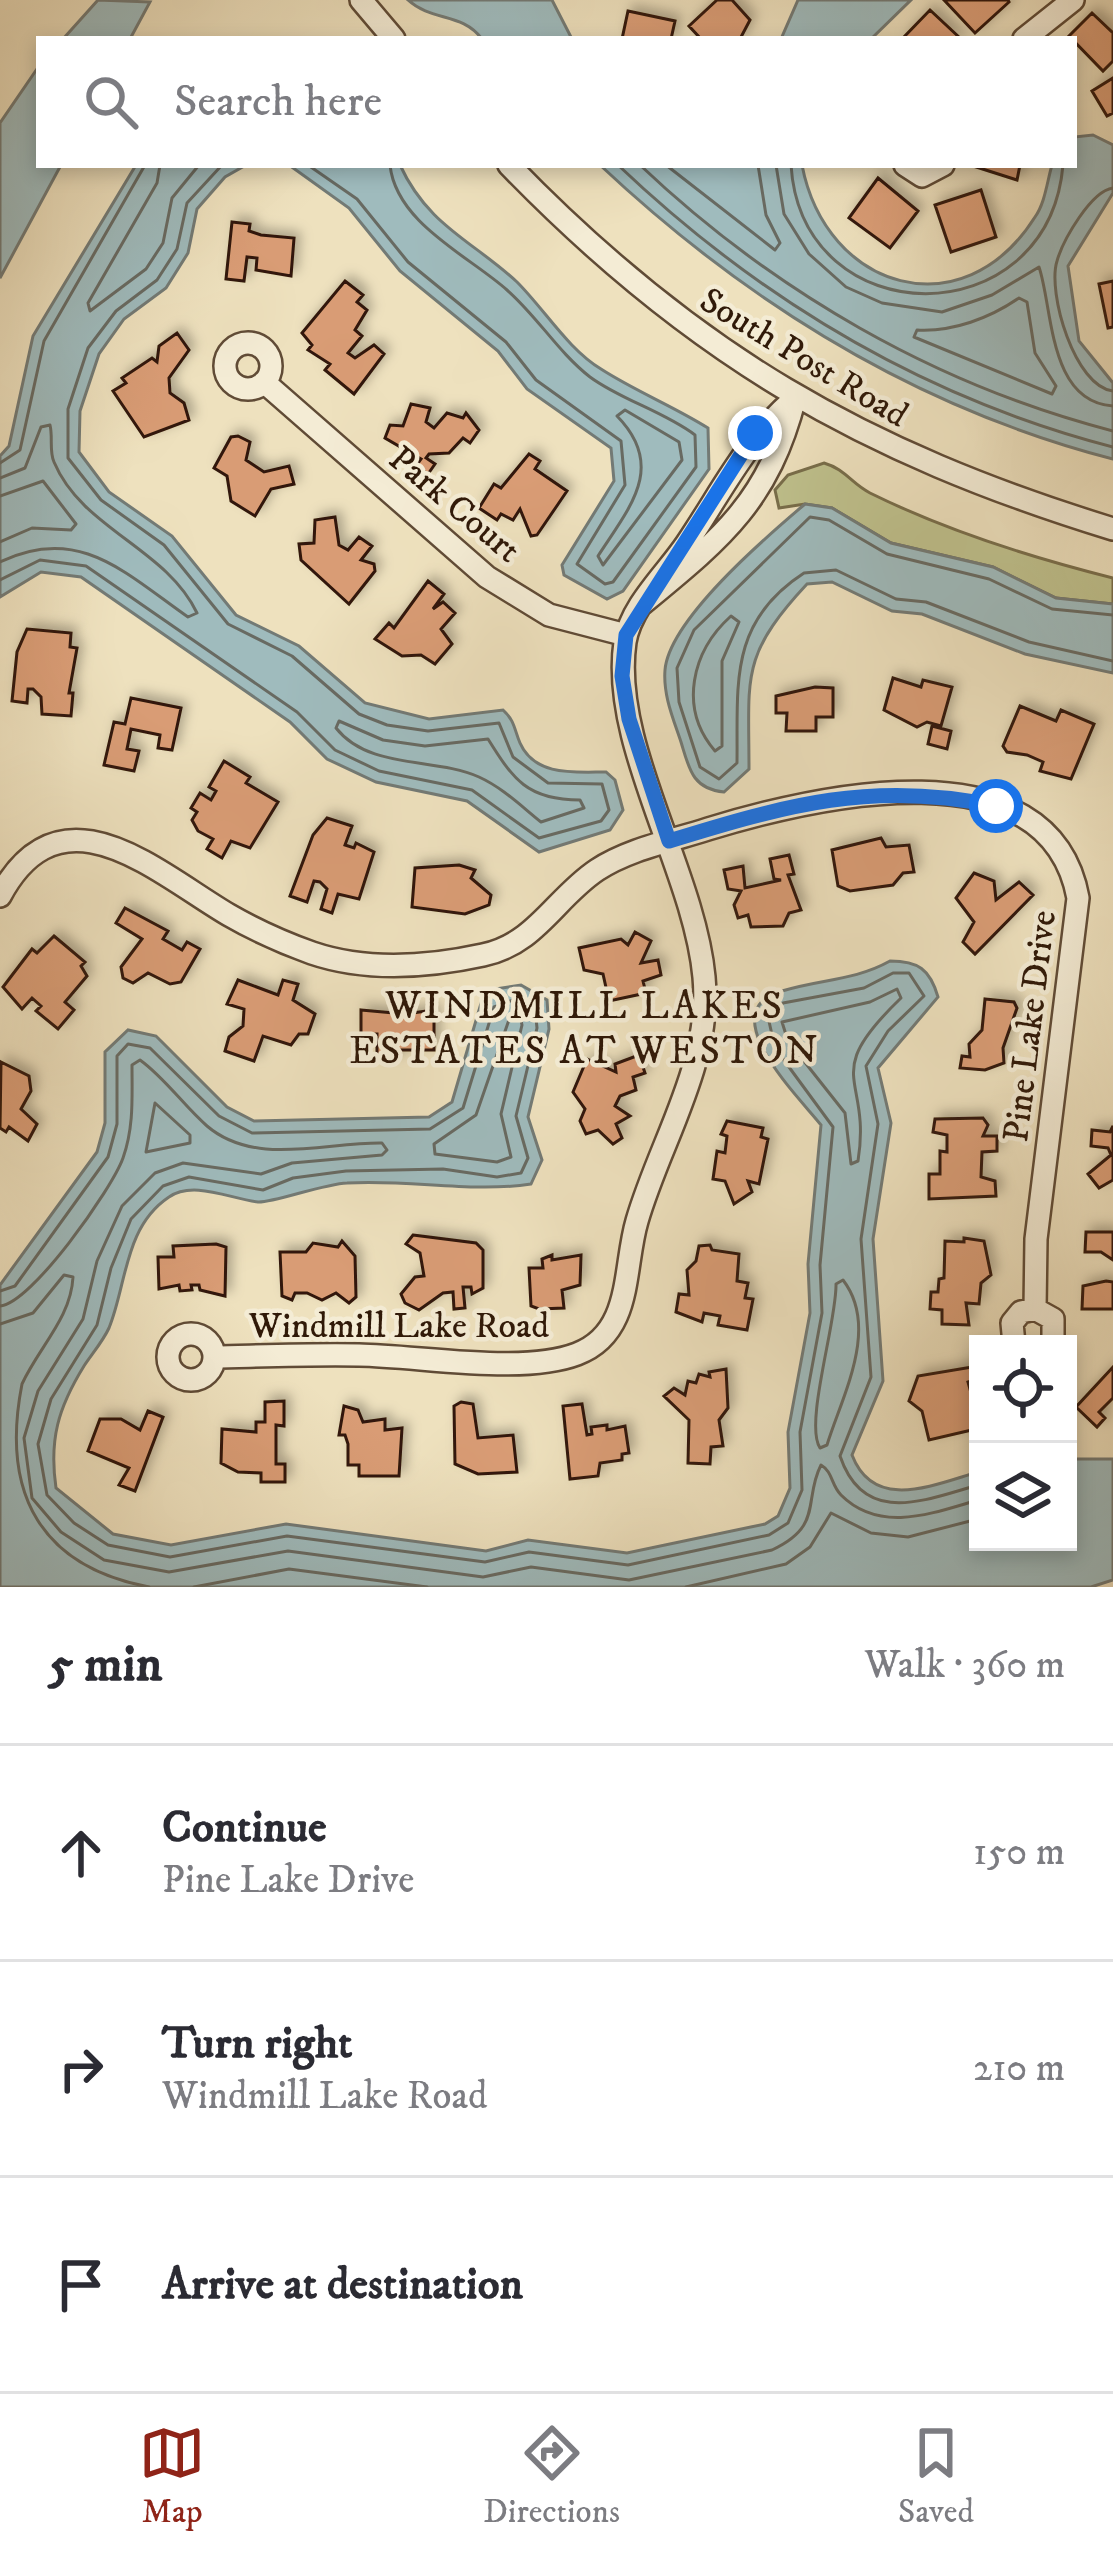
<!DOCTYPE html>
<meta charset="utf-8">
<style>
body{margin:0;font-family:"IM FELL DW Pica",serif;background:#f2f2f3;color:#2b2b33}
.controls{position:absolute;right:36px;bottom:36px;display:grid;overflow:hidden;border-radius:0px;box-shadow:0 6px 18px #0003}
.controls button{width:108px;height:108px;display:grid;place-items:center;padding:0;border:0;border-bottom:3px solid #e1e1e2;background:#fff;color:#2b2b33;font:60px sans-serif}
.stop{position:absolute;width:36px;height:36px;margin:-27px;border:9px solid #1a73e8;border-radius:50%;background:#fff}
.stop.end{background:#1a73e8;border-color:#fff;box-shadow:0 3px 12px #0008}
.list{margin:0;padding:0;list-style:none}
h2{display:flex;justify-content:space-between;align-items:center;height:156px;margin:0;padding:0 48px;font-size:51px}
h2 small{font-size:39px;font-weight:400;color:#7c7c81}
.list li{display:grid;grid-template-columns:78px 1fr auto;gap:36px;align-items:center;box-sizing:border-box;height:216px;padding:0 48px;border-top:3px solid #e1e1e2}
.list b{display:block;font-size:45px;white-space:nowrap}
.list p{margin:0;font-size:39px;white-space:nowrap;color:#7c7c81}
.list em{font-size:39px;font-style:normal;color:#7c7c81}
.icon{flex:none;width:66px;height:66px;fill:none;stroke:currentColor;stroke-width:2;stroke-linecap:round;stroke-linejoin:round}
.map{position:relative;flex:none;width:1113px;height:1587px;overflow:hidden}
.search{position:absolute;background:#fff;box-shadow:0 6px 18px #0003;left:36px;right:36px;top:36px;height:132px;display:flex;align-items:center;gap:30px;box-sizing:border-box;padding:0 42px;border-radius:0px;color:#7c7c81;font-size:45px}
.sheet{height:804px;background:#fff}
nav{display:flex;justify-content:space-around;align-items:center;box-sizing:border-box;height:168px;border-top:3px solid #e1e1e2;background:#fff;font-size:33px;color:#7c7c81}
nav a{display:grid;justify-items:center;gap:6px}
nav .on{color:#8f2418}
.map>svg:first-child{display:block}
.green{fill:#bfc18d;stroke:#786d4a;stroke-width:3}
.water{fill:#9fbbbd;stroke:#737a75;stroke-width:3}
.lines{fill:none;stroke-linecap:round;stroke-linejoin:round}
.shore{stroke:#686a62;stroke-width:3}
.building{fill:#d99c75;stroke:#301908;stroke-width:3;filter:url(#shadow)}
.minor-casing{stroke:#604b36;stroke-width:26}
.minor{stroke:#f4ecd5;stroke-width:21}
.route{stroke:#1a73e8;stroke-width:15}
.labels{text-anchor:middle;stroke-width:9;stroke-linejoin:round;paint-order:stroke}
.street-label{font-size:36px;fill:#301908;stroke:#f4ecd5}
.neighbourhood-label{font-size:39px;letter-spacing:3px;fill:#301908;stroke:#f4ecd5}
</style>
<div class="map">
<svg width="1113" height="1587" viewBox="0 0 1113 1587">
<defs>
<filter id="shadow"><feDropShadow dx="5.5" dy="-5.5" stdDeviation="6" flood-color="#0004"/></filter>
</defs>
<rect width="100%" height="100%" fill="#eee1be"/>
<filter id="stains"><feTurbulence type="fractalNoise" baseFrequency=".00167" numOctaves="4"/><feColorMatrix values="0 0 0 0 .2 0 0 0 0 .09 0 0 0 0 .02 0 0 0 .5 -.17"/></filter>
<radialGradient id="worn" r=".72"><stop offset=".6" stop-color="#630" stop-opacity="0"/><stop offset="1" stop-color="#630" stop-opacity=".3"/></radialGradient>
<!-- green -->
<path class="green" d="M824 463C845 469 852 484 870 493 945 530 1033 558 1113 578V604L1056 598 993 567 891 543 832 508 805 504 779 508 775 490 788 475Z"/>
<!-- water -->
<path class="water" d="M98 0 150 2 130 39H63Z
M408 0H552L572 39H482C462 12 432 22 408 0Z
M798 0H911L871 39H781Z
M39 66V165H61L0 278V123Z
M1093 135 1113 145V193L1068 266 1079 341 1113 383V459C916 408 748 304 600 165H802C826 290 963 331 1035 217 1045 203 1047 182 1052 165H1074V137Z
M136 165H246L225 177 197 209 188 253 166 288 124 319 99 354 80 411 79 452 109 492 172 536 236 615 299 646 365 703 429 719 503 710C515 721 514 729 520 743 535 777 576 772 606 772L615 780 623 810 610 830 539 852 467 801 376 782 327 759 290 722 81 577 41 572 0 597V456L9 446 33 336Z
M289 165H400C428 226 473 241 517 282 545 310 568 349 601 369 635 391 673 406 708 428L709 469 623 591 607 599 564 575 562 565 614 481 611 448 527 389 498 351 400 271 349 208Z
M805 504 832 508 891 543 993 567 1056 598 1113 604V673L1025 654 922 614 892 611 832 582 807 584C740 656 749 676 749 769L724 792C692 789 689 768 681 742 673 718 663 695 665 670 669 620 766 537 805 504Z
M890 961C918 961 930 969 938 997L878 1068 891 1123 873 1239 883 1381 852 1455C874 1512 933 1485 978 1472V1542H1068V1459H1113V1580L1091 1587H0V1285L97 1152 105 1123V1052L128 1030 156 1036 227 1107 254 1121 429 1117 452 1102 482 1000 496 989 521 985 547 1000 549 1029 528 1117 542 1160 531 1184C471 1193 409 1179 347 1183 323 1184 273 1203 258 1202 231 1199 193 1180 169 1197 124 1227 127 1284 109 1328 103 1341 92 1354 84 1366 58 1408 49 1440 56 1488L113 1534 171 1545 286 1524 486 1551 528 1540 627 1553 765 1524 778 1516 790 1488 788 1432 810 1313 808 1264 821 1125C800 1098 710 1011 782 991 820 979 854 981 890 961Z"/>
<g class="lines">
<!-- shore -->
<path class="shore" d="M160 165 157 183 88 303 90 311 146 269 163 243 172 198 199 165
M308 165 357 199 408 262 506 342 536 380 621 441 625 485 577 564 605 584 613 582 696 467 695 435C663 411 621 400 590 377 558 352 537 316 507 290 469 256 396 223 390 165
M618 165C759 299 924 398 1113 447
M640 165C773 291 935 385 1113 431
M666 165 775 250 780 243 766 215 758 165
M776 165 784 214 809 254 846 287 882 303 942 312 992 295 1039 267C1053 308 1048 402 1113 406
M791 165C802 336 1048 337 1063 165
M1113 188C1091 191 1063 240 1057 261 1047 293 1075 387 1113 391
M1019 298 1027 302 1035 353 1056 386 1052 394 914 337 917 330C953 332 990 318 1019 298Z
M625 410 679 442 682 460 603 565 598 556C629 508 667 467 617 416Z
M0 463 20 450 44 341 145 165
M0 478 25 468 41 427 50 425C53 437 49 451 54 462 82 529 166 548 197 613L188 617C125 573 79 524 0 562
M0 496 43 481 76 524 71 530 32 528 0 542
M0 580 40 560 86 566 297 712 335 750 379 771 472 790 539 838 601 821 609 810 602 784 548 783 513 757 499 723 428 731 387 725 359 714 292 656 228 624 164 545 101 500 68 458V409L88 348 116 311 157 280 177 249 187 203 222 165
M1113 615 1052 609 989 579 887 554 829 520 810 517 694 630 677 668 679 702 700 767 719 779 737 763C738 685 728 622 804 573L836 570 896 599 926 602 1029 642 1113 661
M731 616 739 622 722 661V746L715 751C678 708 692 651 731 616Z
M339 721 383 740 425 746 488 739C513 779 527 800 580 800L584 808 541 822C521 806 503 788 479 777 435 757 369 770 336 728Z
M897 989 901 998C818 1078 872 1074 858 1161L851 1164 845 1113 788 1041 782 1022 870 1002Z
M511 1014 520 1016 522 1025 501 1114 511 1157 497 1162 435 1154 434 1144 476 1115Z
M155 1103 190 1135V1143L146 1152Z
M843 1280C880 1328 842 1396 827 1445L820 1448C804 1424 837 1321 836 1284Z
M0 1291 15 1286 108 1157 117 1124V1056L128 1044 150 1048 219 1116 252 1133 430 1129 463 1108 494 1007 519 998 535 1008 537 1028 516 1116 528 1158 521 1173 497 1177 443 1169 346 1171 293 1178 263 1190 189 1177 163 1186 131 1219 111 1268 97 1325 51 1399 38 1444 47 1495 74 1523 108 1545 170 1557 287 1536 485 1562 529 1552 628 1565 769 1535 788 1523 802 1490 800 1432 822 1313 820 1265 833 1127 775 1048 768 1017 783 1003 864 988 893 973H909L924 996 888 1031 866 1066 878 1124 861 1239 871 1377 840 1456C864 1527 925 1500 978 1485
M0 1306C31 1304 112 1189 123 1158 134 1127 132 1097 132 1065L140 1060C165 1078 184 1106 207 1126 255 1167 325 1142 382 1143L387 1150 382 1155 292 1163 261 1174 183 1163 155 1173 122 1206 97 1261 83 1319 38 1391 24 1438 32 1498 61 1532 104 1560 169 1572 288 1551 483 1577 531 1567 629 1580 772 1550C824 1526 803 1500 821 1465 833 1472 831 1485 841 1495 880 1534 933 1513 978 1500
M0 1324 33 1313 64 1275 73 1277C71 1318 39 1347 22 1384 0 1496 43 1567 149 1587
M194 1587 289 1569 427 1587
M686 1587 786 1564 810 1547 831 1513 871 1533 908 1537 978 1519"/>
</g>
<!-- building -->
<path class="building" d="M717 0H732L750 20 740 39H701L689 26Z
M944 0H1008L1009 2 975 33Z
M930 10 961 39H902Z
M628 11 675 21 671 39H622Z
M1092 13 1113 33V61L1103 71 1069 36Z
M1113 78V113L1107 116 1092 91Z
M970 165H1020L1017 180Z
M878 178 918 211 890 248 849 218Z
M981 190 996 237 951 252 935 205Z
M232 222 250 224 249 231 261 235 294 238 291 276 256 270 257 258 247 257 244 281 226 279Z
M345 281 363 295 357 302 367 310 355 330 362 336 348 353 355 358 374 345 384 354 354 394 325 370 330 364 308 350 312 345 302 333Z
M1113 281V327L1108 328 1099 284Z
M177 333 189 350 169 378 170 393 184 403 189 420 144 437 113 391 126 383 122 378 152 358 157 362 159 346Z
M411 404 430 408 426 422 434 428 447 413 463 418 466 413 479 430 470 443 463 438 449 453 429 454 426 458 435 464 428 474 416 466 421 459 385 438 390 425 403 426Z
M238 436 250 442 246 460 264 472 289 466 294 484 271 489 255 516 231 501 227 476 214 468 231 437Z
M529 454 540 461 535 469 567 491 537 535 531 536 520 509 513 520 501 514 497 520 479 508 494 484 501 488Z
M335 517 339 545 348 550 359 537 372 546 361 560 374 564 375 571 349 604 301 560 299 544 314 543 315 520Z
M428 581 444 594 433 609 443 602 455 613 441 629 452 644 435 664 421 655 402 656 375 639 389 623 394 628Z
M27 629 71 633 70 647 77 648 69 693H73L71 716 42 714 41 697 33 689H28L27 703 12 701 17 652Z
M893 678 921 687 923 680 952 687 941 726 927 722 917 727 884 710Z
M815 687 833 688V717H816V731H786L787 713H776V696Z
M131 698 181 708 172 750 158 748 160 735 131 729 127 749 139 751 134 771 104 765 114 722 125 724Z
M1020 706 1056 721 1061 710 1094 724 1071 779 1040 771 1043 762 1027 755 1007 752 1003 746Z
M932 726 951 731 947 749 928 744Z
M224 761 250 777 246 783 278 802 250 848 231 841 222 858 207 849 213 839 198 831 192 820 197 812 191 808 200 793 211 800 216 791 209 787Z
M327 818 352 826 345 845 354 848 356 843 374 852 359 899 338 894 332 913 321 909 327 889 320 882 314 881 307 902 290 896 313 835Z
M881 838 886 847 909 845 914 872 903 873 893 885 850 891 838 886 832 850Z
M789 855 794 874 788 875 801 910 789 913 783 926 751 927 748 915 738 918 734 905 741 891 728 889 724 870 743 866 745 888 781 880 774 879 770 859Z
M459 865 475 870 471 878 491 895 489 905 465 914 412 907 415 868Z
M974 873 994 881 996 900 1019 882 1033 895 975 954 963 942 974 922 956 898Z
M125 908 168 931 163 939 182 950 187 942 200 949 181 982 170 984 148 973 133 983 123 978 121 967 142 939 116 923Z
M635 932 651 941 641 963 658 960 661 975 643 981 646 993 609 1001 603 974 584 970 579 948 621 939 628 945Z
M54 936 85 962 81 966 87 976 65 1002 74 1010 58 1029 36 1011 41 1006 32 998 22 1009 3 987 32 949 37 953Z
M238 980 278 995 283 980 298 984 293 1000 315 1014 308 1034H299L291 1045 263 1036 254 1061 225 1051 229 1037 243 1026 244 1009 227 1004Z
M985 999 1014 1002 1017 1008 1003 1048 1004 1063 985 1070 960 1068 962 1056 970 1057 969 1044 982 1030Z
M361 1010 405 1014 434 1010V1050H398V1059H377V1034H361Z
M639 1055 645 1073 633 1077 636 1090 620 1096 615 1106 630 1116 616 1124 622 1138 613 1144 598 1130 586 1134 580 1121 585 1109 573 1092 587 1059 616 1072 615 1064Z
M1 1062 29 1076 31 1091 21 1109 37 1124 28 1141 9 1127 6 1132 0 1128Z
M983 1118 988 1125 983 1136H997V1151L982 1152 981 1177 995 1181 996 1196 929 1199V1174H940V1151L947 1152V1135L933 1132 935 1119Z
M727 1121 763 1128 761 1137 768 1139 759 1184 748 1181 752 1192 734 1204 725 1181 713 1179 717 1151 725 1153 727 1136 721 1134Z
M1113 1126V1180L1099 1188 1088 1174 1111 1155 1108 1148 1091 1146 1092 1130 1110 1132Z
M1086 1232H1113V1260L1101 1252H1085Z
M413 1235 476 1243 483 1250V1288L472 1294 471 1287H463L465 1308 454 1309 453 1292 443 1293 419 1310 405 1303 401 1294 415 1277 424 1276 420 1253 406 1244Z
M964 1238 984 1241 991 1275 981 1283 979 1304 966 1303 969 1325 942 1324V1310L930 1309 931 1292H938L939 1279 944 1278 945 1241 964 1242Z
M342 1241 355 1256 356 1297 349 1303 336 1293 322 1300 307 1293H295L292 1300 282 1296 280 1252H306L313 1243 338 1247Z
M216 1244 226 1247 225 1296 200 1290 199 1285H191L192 1290 180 1291 179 1285 159 1289 158 1257H174L173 1246Z
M710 1245 712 1250 739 1254 737 1281 748 1283 745 1298 753 1299 747 1330 718 1325 720 1316 704 1313 702 1322 676 1312 679 1294 689 1295 687 1270 696 1261 699 1246Z
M552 1255V1260L581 1255 580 1285 562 1290 564 1308 539 1309 531 1306 529 1268H543L542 1259Z
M1106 1281 1113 1282V1309H1082L1083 1286Z
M978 1366V1379L968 1382 971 1393 978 1394 976 1429 929 1440 922 1411 909 1401 918 1376Z
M1113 1367V1398L1099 1412 1105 1418 1097 1427 1076 1407Z
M726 1369 728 1408 719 1420 723 1446 711 1447 710 1464 688 1463 689 1420 664 1396 674 1388 685 1395 688 1381 696 1383 699 1374 710 1377 709 1372Z
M284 1401V1426L276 1425V1464H285V1482H261V1473L238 1472 221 1463 222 1429 256 1432V1422H265V1402Z
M461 1402 473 1404 478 1438 513 1435 517 1472 478 1474 455 1464 454 1406Z
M582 1404 587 1435 592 1434 591 1427 607 1425V1430L625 1426 629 1453 622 1454V1460L600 1463 598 1476 570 1479 563 1406Z
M344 1406 358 1410 363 1422 385 1419V1430L402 1428 399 1476H359V1465H348V1444L345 1435H339Z
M148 1411 163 1417 135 1491 119 1485 129 1468 88 1451 100 1419H121L140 1430Z"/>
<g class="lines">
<defs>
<path id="minor" d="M361 0 394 39
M1024 39 1073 0
M509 165C692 354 862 452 1113 529
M905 165 922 176 943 165
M225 366a23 23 0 1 1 46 0a23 23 0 1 1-46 0Z
M264 382 487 577 549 615 626 635
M0 896C61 782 156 872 229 915 255 930 284 943 312 953 365 971 428 967 483 955 536 944 555 898 597 870 629 849 671 841 708 829 813 797 1049 740 1078 898L1036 1239 1035 1309
M168 1357a23 23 0 1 1 46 0a23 23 0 1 1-46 0Z
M1014 1344 1012 1323 1021 1312 1035 1309 1053 1319V1344
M214 1357C262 1356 311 1354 359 1355 421 1356 522 1375 577 1354 633 1333 623 1268 637 1221 660 1141 712 1064 704 977 694 870 610 745 625 642 631 605 667 573 687 543 724 488 744 443 795 398 768 502 722 538 642 604"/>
</defs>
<!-- minor casing -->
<use href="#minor" class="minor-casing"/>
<!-- minor -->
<use href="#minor" class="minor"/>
</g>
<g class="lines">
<!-- route -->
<path class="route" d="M755 433 626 635 622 676 629 719 669 841C786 805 873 780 996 806"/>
</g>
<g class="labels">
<!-- street labels -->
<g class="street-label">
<text transform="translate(805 356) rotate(31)" y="13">South Post Road</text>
<text transform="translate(456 503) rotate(40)" y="13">Park Court</text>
<text transform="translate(1028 1026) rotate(-83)" y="13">Pine Lake Drive</text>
<text x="399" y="1337">Windmill Lake Road</text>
</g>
<!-- neighbourhood labels -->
<g class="neighbourhood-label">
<text x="585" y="1018">WINDMILL LAKES<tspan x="585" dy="45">ESTATES AT WESTON</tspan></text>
</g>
</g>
<rect width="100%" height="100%" filter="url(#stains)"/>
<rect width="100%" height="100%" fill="url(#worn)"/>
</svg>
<div class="controls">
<button><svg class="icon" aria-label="locate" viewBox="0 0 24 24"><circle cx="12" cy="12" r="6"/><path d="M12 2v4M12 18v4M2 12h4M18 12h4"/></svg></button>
<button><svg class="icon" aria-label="layers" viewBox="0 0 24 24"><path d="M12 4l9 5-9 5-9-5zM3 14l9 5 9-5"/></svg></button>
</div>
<div class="stop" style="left:996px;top:806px"></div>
<div class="stop end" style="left:755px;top:433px"></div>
<div class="search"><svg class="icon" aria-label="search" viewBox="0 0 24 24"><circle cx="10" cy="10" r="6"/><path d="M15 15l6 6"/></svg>Search here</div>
</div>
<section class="sheet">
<h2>5 min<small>Walk · 360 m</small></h2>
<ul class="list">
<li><svg class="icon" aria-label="ahead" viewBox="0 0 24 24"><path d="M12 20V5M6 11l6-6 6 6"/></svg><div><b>Continue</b><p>Pine Lake Drive</p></div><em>150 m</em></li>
<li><svg class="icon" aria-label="right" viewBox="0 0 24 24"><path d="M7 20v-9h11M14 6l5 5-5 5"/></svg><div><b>Turn right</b><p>Windmill Lake Road</p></div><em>210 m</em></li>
<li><svg class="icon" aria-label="arrive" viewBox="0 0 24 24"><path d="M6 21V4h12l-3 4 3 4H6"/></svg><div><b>Arrive at destination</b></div></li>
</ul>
</section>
<nav>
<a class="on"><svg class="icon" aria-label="map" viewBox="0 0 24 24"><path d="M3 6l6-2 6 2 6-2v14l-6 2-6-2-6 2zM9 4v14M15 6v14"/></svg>Map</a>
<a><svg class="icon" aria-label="directions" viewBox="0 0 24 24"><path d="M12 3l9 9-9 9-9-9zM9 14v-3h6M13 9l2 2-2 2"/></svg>Directions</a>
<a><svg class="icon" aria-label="saved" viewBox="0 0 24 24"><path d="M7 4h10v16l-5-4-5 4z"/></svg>Saved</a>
</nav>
